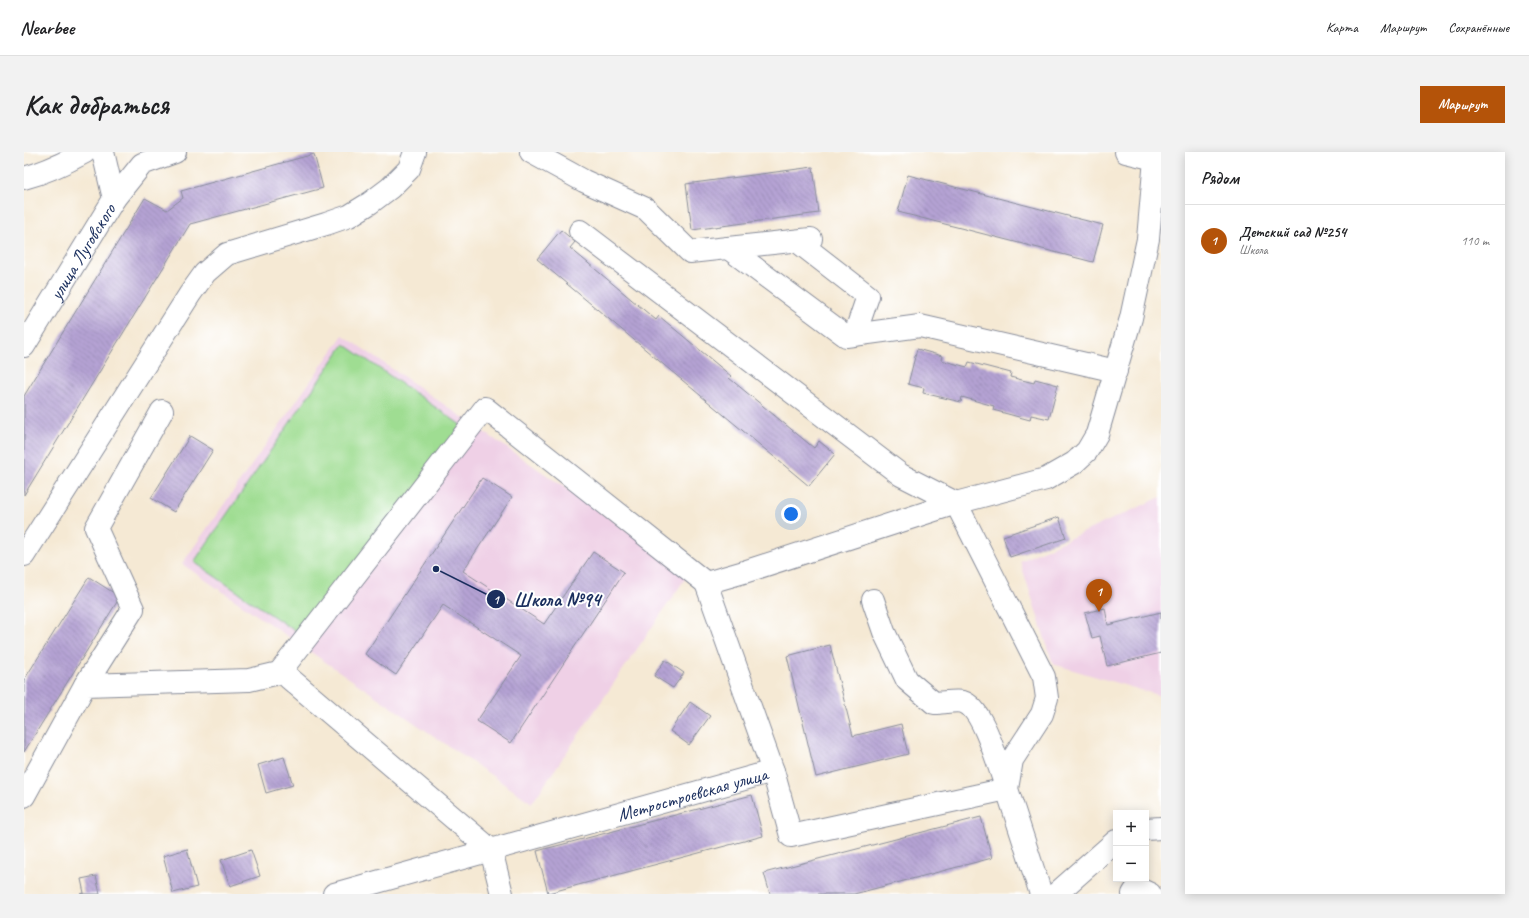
<!DOCTYPE html>
<html lang="ru">
<meta charset="utf-8">
<style>
body{margin:0;font-family:Caveat,sans-serif;background:#f2f2f2;color:#202124}
.controls{position:absolute;right:12px;bottom:12px;display:grid;overflow:hidden;border-radius:0px;box-shadow:0 2px 10px #0003}
.controls button{width:36px;height:36px;display:grid;place-items:center;padding:0;border:0;border-bottom:1px solid #e0e0e0;background:#fff;color:#202124;font:20px sans-serif}
.you{position:absolute;left:767px;top:362px;width:14px;height:14px;margin:-10px;border:3px solid #fff;border-radius:50%;background:#1a73e8;box-shadow:0 0 0 6px #1a73e833}
.badge{display:grid;place-items:center;width:26px;height:26px;border-radius:50%;background:#b45309;color:#fff;font-size:13px;font-weight:700}
.pin{position:absolute;translate:-50% -33px;filter:drop-shadow(0 1px 2px #0008)}
.pin::after{content:'';position:absolute;top:21px;width:14px;height:12px;background:inherit;clip-path:polygon(0 0,100% 0,50% 100%)}
.list{margin:0;padding:0;list-style:none}
h2{display:flex;justify-content:space-between;align-items:center;height:52px;margin:0;padding:0 16px;font-size:17px}
h2 small{font-size:13px;font-weight:400;color:#757577}
.list li{display:grid;grid-template-columns:26px 1fr auto;gap:12px;align-items:center;box-sizing:border-box;height:72px;padding:0 16px;border-top:1px solid #e0e0e0}
.list b{display:block;font-size:15px;white-space:nowrap}
.list p{margin:0;font-size:13px;white-space:nowrap;color:#757577}
.list em{font-size:13px;font-style:normal;color:#757577}
.map{position:relative;flex:none;width:1137px;height:742px;overflow:hidden;border-radius:0px}
header{display:flex;align-items:center;gap:24px;box-sizing:border-box;height:56px;padding:0 20px;background:#fff;border-bottom:1px solid #e0e0e0}
header strong{font-size:19px}
nav{display:flex;gap:22px;margin-inline-start:auto;font-size:14px}
.intro{display:flex;align-items:center;justify-content:space-between;box-sizing:border-box;height:96px;padding:0 24px}
h1{margin:0;font-size:28px}
.button{padding:10px 18px;border-radius:0px;background:#b45309;color:#fff;font-size:14px;font-weight:700}
main{display:flex;gap:24px;padding:0 24px}
aside{flex:1;background:#fff;border-radius:0px;box-shadow:0 2px 10px #0003}
.map>svg:first-child{display:block}
.built{fill:#efd0e6}
.park{fill:#9fdd92;stroke:#5d8678}
.building{fill:url(#building-back-hatch)}
.lines{fill:none;stroke-linecap:round;stroke-linejoin:round}
.minor-casing{stroke:#888c99;stroke-width:24}
.minor{stroke:#fff;stroke-width:22}
.labels{text-anchor:middle;stroke-width:4;stroke-linejoin:round;paint-order:stroke}
.street-label{font-size:19px;fill:#1b2f5e;stroke:#fff}
.leader{fill:none;stroke:#1b2f5e;stroke-width:1.5}
.callout-dot{fill:#1b2f5e;stroke:#fff;stroke-width:1.5}
.mark-label{font-size:12px;text-anchor:middle;font-weight:bold;fill:#fff}
.callout-label{font-size:20px;text-anchor:middle;font-weight:bold;fill:#1b2f5e;stroke:#fff;stroke-width:4;stroke-linejoin:round;paint-order:stroke}
</style>
<header>
<strong>Nearbee</strong>
<nav><a>Карта</a><a>Маршрут</a><a>Сохранённые</a></nav>
</header>
<div class="intro"><h1>Как добраться</h1><a class="button">Маршрут</a></div>
<main>
<div class="map">
<svg width="1137" height="742" viewBox="0 0 1137 742">
<defs>
<pattern id="building-back-hatch" width="6" height="6" patternUnits="userSpaceOnUse"><rect width="6" height="6" fill="#b5a3d4"/><path d="M-1 5l2 2M0 0l6 6M5-1l2 2" fill="none" stroke="#9285af"/></pattern>
</defs>
<rect width="100%" height="100%" fill="#fff"/>
<filter id="ink" filterUnits="userSpaceOnUse"><feTurbulence type="fractalNoise" baseFrequency=".025" numOctaves="2"/><feDisplacementMap in="SourceGraphic" scale="8" xChannelSelector="R" yChannelSelector="G"/><feConvolveMatrix kernelMatrix="1 2 1 2 8 2 1 2 1" color-interpolation-filters="sRGB"/></filter>
<filter id="wash" filterUnits="userSpaceOnUse"><feTurbulence type="fractalNoise" baseFrequency=".012" numOctaves="4" result="noise"/><feDisplacementMap in="SourceGraphic" scale="16" xChannelSelector="R" yChannelSelector="G"/><feGaussianBlur stdDeviation="0.9" result="paint"/><feColorMatrix in="noise" values="0 0 0 0 0 0 0 0 0 0 0 0 0 0 0 0 0 1.4 0 .05"/><feComposite in="paint" operator="in"/></filter>
<g filter="url(#wash)">
<rect width="100%" height="100%" fill="#f5e9d4"/>
<!-- built -->
<path class="built" d="M319 183 665 421 508 651 158 412Z
M1137 345V544L1029 512 996 409Z"/>
<!-- park -->
<path class="park" d="M320 192 437 273 287 490 170 410Z"/>
<g id="blocks">
<!-- building -->
<path class="building" d="M290 2 299 36 166 72 0 343V244L121 46 143 58 159 46 157 39Z
M789 15 795 61 668 78 662 32Z
M884 23 1079 73 1069 110 874 60Z
M537 78 551 90 546 96 632 168 635 164 707 224 705 226 790 296 795 289 811 302 785 334 513 107Z
M893 197 918 204 917 208 943 215 945 210 987 221 986 225 1010 231 1011 227 1034 233 1025 267 1007 263 1006 268 969 258 970 254 938 245 937 250 899 241 900 236 884 232Z
M166 284 189 298 150 360 127 346Z
M458 326 488 345 439 419 520 472 569 400 600 420 487 591 453 569 497 504 419 453 372 523 341 502Z
M1035 365 1042 386 986 405 979 384Z
M65 425 96 445 0 600V528Z
M1081 456 1084 473 1137 460V501L1083 514 1076 484 1068 486 1061 461Z
M806 493 829 584 877 572 884 602 792 625 763 504Z
M641 508 660 521 649 536 630 524Z
M666 550 686 564 665 593 646 579Z
M260 605 269 633 242 641 234 613Z
M728 643 739 684 524 741 513 699Z
M957 665 968 706 830 742H746L740 721Z
M163 697 173 735 149 741 139 704Z
M227 698 236 724 206 734 197 708Z
M72 724 76 742H56L60 741 57 727Z"/>
</g>
</g>
<g filter="url(#ink)">
<use href="#blocks" fill-opacity="0" stroke="#888c99" stroke-width="1"/>
<g class="lines">
<defs>
<g id="minor">
<path d="M507 0 560 29 622 57 666 100 787 87"/>
<path d="M1102 0 1131 7"/>
<path d="M0 26C22 20 41 11 61 0"/>
<path d="M90 47 118 12 151 0"/>
<path d="M556 79 877 323 932 351 1020 525 1023 546 1018 562 988 608 983 637 1017 742"/>
<path d="M773 89 844 144 831 182"/>
<path d="M704 96 822 184 896 174 1092 219"/>
<path id="s1" d="M0 194 90 47 79 0"/>
<path d="M0 403 166 142 181 121 203 102 302 72 325 64 346 51 366 36 385 17 391 0"/>
<path d="M682 431 749 619"/>
<path d="M265 526 467 698 478 742"/>
<path d="M61 533 109 457 72 376 138 259"/>
<path d="M0 644 61 533 225 528 255 521 461 256 682 431 720 420 932 351 1022 327 1050 311 1063 299 1073 282 1107 166 1124 87 1131 7 1133 0"/>
<path d="M1122 677 1137 676"/>
<path id="s2" d="M310 742 749 619 767 684 983 637C975 617 960 556 939 550 932 548 918 551 910 551L883 528 860 480 849 448"/>
<path d="M1032 742 1092 689"/>
<path d="M1109 742 1113 736 1126 742"/>
</g>
</defs>
<!-- minor casing -->
<use href="#minor" class="minor-casing"/>
<!-- minor -->
<use href="#minor" class="minor"/>
</g>
</g>
<g class="labels">
<!-- street labels -->
<g class="street-label">
<text dy="7" stroke="none"><textPath href="#s1" startOffset="111">улица Луговского</textPath></text>
<text dy="7" stroke="none"><textPath href="#s2" startOffset="372">Метростроевская улица</textPath></text>
</g>
</g>
<!-- callouts -->
<path class="leader" d="M412 417L472 447"/>
<g class="callout-dot">
<circle cx="412" cy="417" r="4"/>
<circle cx="472" cy="447" r="10"/>
</g>
<g class="mark-label">
<text x="472" y="452">1</text>
</g>
<g class="callout-label">
<text x="533" y="454">Школа №94</text>
</g>
</svg>
<div class="controls">
<button>+</button>
<button>−</button>
</div>
<div class="you"></div>
<div class="pin badge" style="left:1075px;top:460px">1</div>
</div>
<aside>
<h2>Рядом<small></small></h2>
<ul class="list">
<li><span class="badge">1</span><div><b>Детский сад №254</b><p>Школа</p></div><em>110 m</em></li>
</ul>
</aside>
</main>
